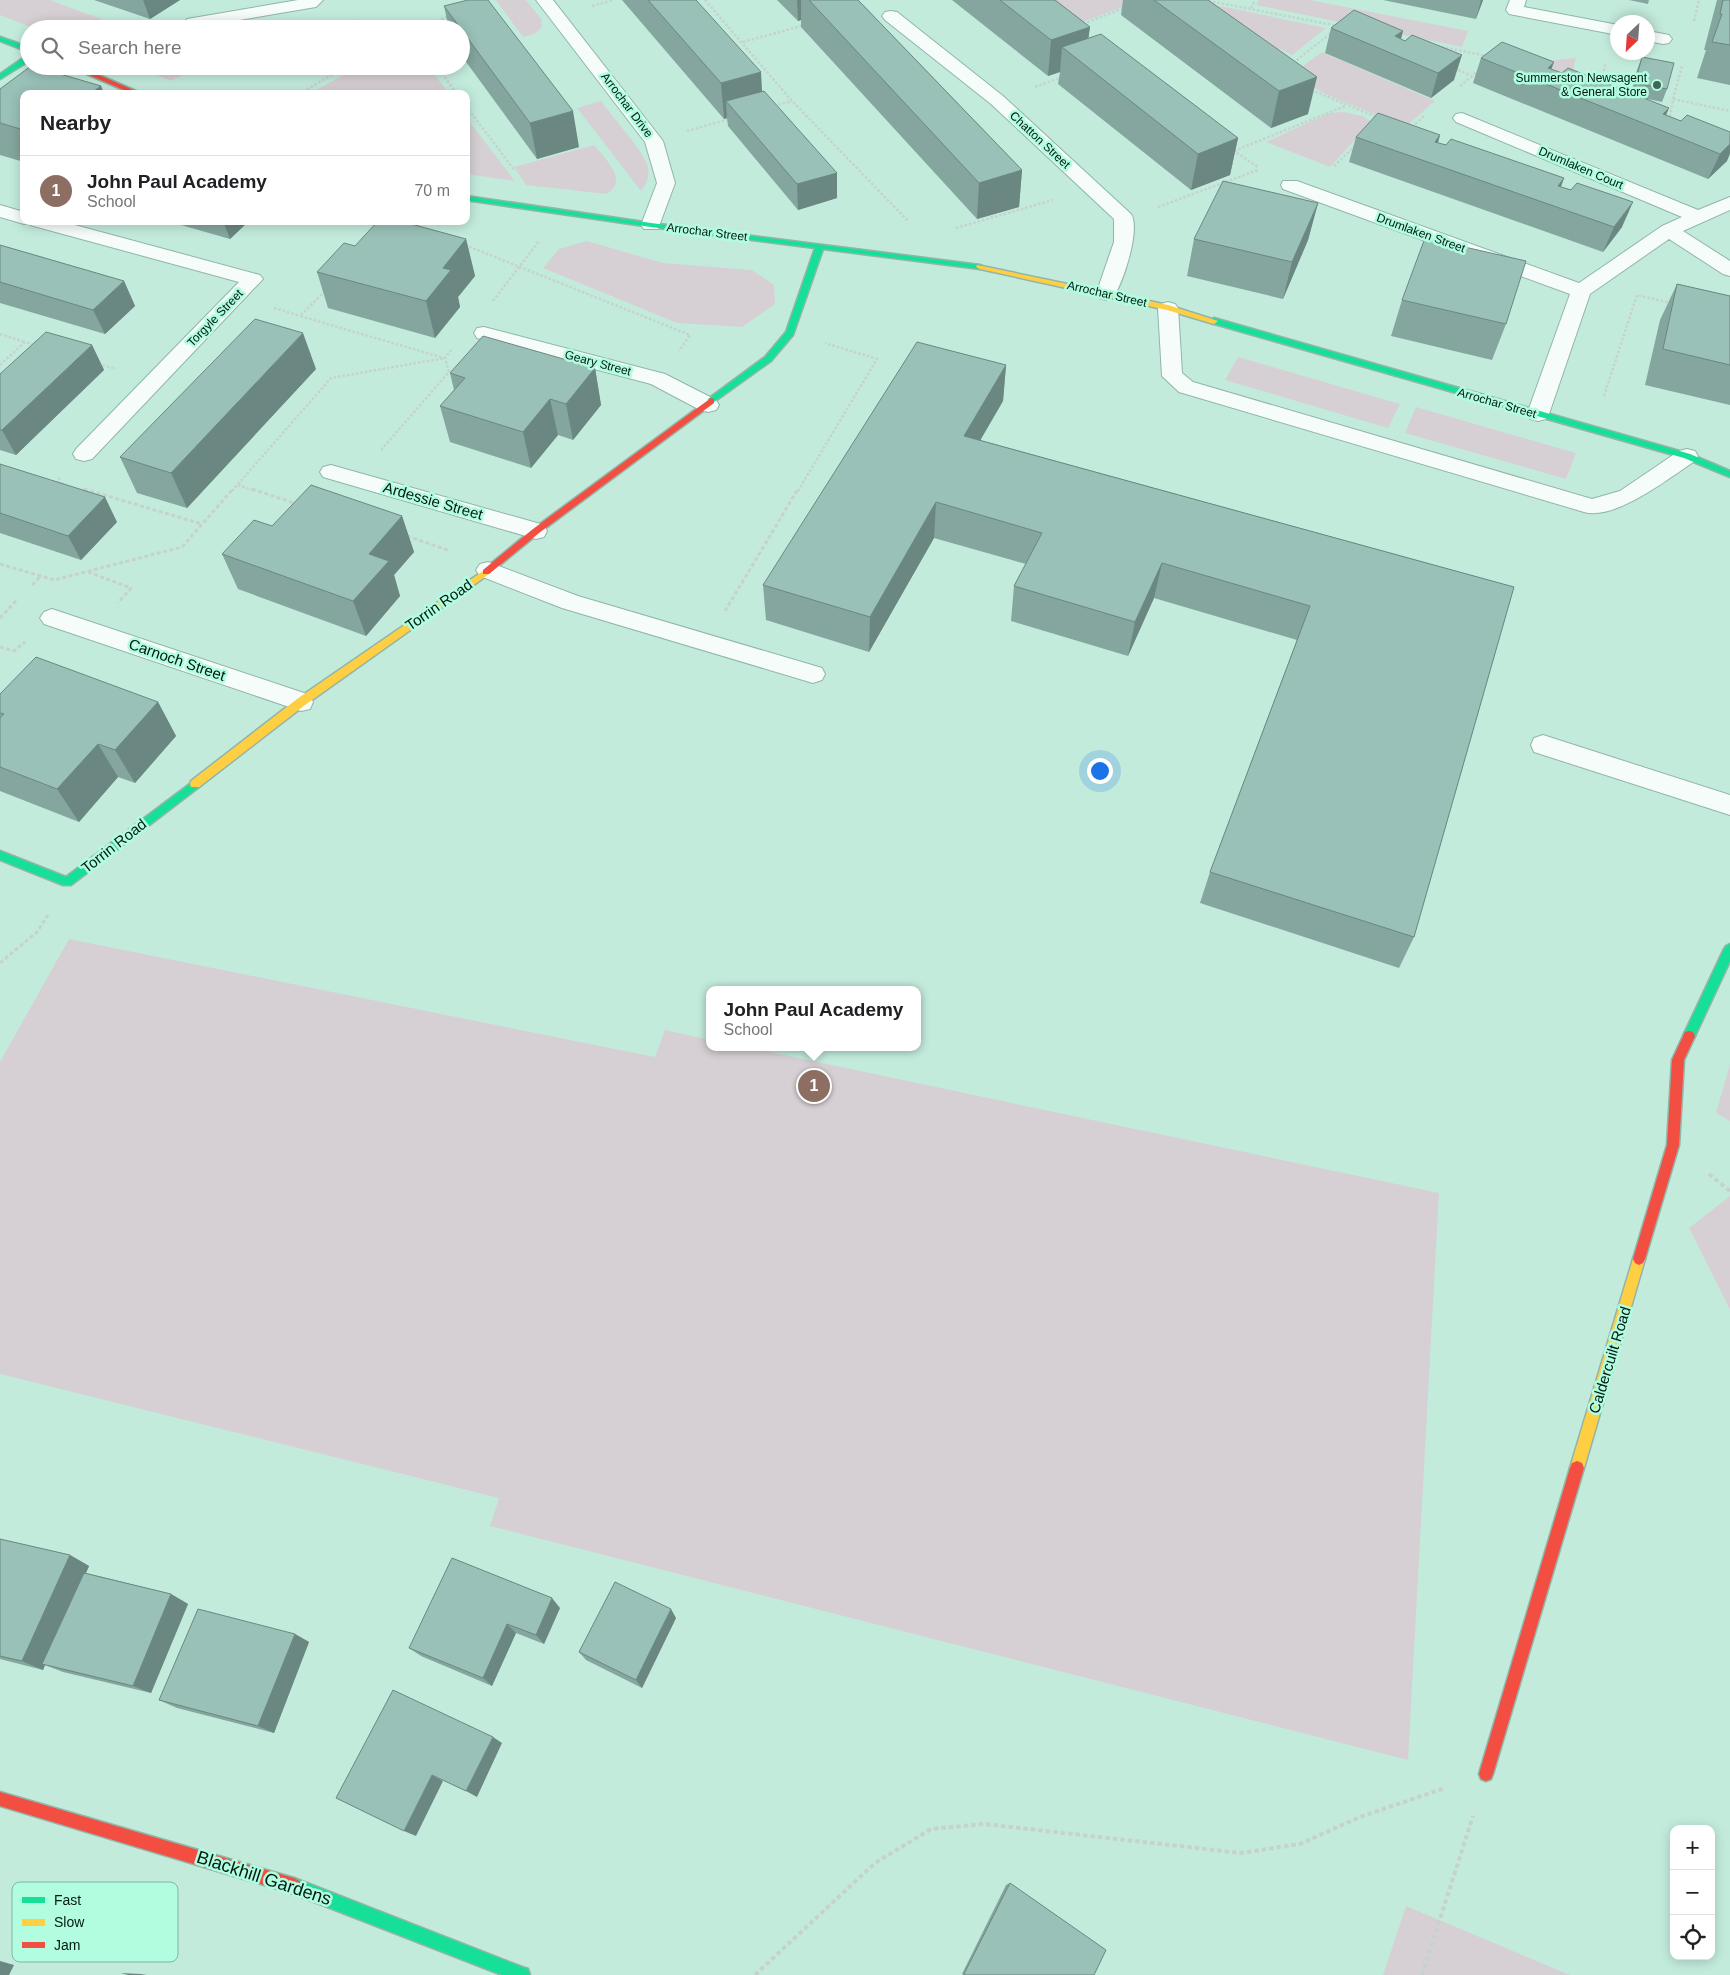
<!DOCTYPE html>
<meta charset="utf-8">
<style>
body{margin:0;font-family:Helvetica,sans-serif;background:#f2f2f2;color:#202124}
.controls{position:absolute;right:15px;bottom:15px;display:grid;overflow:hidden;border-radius:10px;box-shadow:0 2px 12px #0003}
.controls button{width:45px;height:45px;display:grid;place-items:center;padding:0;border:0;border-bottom:1px solid #e0e0e0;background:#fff;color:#202124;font:25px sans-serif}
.compass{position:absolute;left:1610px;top:15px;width:45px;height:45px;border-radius:50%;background:#fff;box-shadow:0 2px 12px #0003;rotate:205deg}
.you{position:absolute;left:1099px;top:770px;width:18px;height:18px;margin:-12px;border:4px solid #fff;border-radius:50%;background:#1a73e8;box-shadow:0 0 0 8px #1a73e833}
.badge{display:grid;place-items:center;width:32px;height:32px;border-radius:50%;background:#446459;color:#fff;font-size:16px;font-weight:700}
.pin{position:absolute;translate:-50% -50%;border:2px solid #fff;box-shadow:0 1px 5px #0006}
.popup{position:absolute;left:706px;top:986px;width:215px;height:65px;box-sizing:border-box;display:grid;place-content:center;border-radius:10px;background:#fff;filter:drop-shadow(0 1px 4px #0005);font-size:16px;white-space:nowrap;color:#757577}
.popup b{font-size:19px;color:#202124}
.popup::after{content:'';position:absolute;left:50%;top:100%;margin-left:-10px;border:10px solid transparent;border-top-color:#fff}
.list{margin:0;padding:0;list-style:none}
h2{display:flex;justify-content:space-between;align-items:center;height:65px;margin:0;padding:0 20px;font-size:21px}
h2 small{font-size:16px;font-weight:400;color:#757577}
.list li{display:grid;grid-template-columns:32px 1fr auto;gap:15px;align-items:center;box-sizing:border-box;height:70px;padding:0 20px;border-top:1px solid #e0e0e0}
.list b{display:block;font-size:19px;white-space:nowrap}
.list p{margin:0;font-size:16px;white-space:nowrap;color:#757577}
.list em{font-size:16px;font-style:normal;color:#757577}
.icon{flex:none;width:28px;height:28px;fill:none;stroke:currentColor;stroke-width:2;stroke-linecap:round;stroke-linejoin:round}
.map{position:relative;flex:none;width:1730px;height:1975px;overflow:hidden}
.search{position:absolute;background:#fff;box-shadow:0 2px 12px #0003;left:20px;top:20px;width:450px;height:55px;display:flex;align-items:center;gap:12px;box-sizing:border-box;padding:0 18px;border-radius:28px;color:#757577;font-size:19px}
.panel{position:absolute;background:#fff;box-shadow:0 2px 12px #0003;left:20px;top:90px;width:450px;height:135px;border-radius:10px}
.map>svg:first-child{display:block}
.green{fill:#d6d0d4}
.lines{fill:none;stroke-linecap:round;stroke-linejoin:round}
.lane-casing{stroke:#91b5a9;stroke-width:2}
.street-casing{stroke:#91b5a9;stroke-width:2}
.fast-casing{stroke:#91b5a9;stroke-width:3}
.slow-casing{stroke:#91b5a9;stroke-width:3}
.jam-casing{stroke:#91b5a9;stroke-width:3}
.path-far2{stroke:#c6d2ce;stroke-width:2.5;stroke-dasharray:2.5 2;stroke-linecap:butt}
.path-far1{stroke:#c6d2ce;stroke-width:3;stroke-dasharray:4 2.5;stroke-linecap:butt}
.path{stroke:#c6d2ce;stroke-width:4;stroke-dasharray:4.5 3;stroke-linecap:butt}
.lane{fill:#f6fcfa;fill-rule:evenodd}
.street{fill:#f6fcfa;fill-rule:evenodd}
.fast{fill:#16e098;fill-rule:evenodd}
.slow{fill:#ffcf43;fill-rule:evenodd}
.jam{fill:#f24e42;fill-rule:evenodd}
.wall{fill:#84a69e}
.shaded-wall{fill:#6b8781}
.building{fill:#99c1b8;stroke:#6b8781}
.poi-dot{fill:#446459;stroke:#b2fce0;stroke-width:2}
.labels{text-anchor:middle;stroke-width:5;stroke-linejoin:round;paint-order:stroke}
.far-poi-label{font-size:12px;fill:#001b12;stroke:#b2fce0;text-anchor:end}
.far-street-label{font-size:12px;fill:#001b12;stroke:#b2fce0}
.street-label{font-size:15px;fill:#001b12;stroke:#b2fce0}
.near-street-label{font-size:18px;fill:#001b12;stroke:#b2fce0}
.key{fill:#b2fce0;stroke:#7db8a2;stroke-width:1}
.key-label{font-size:14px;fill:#001b12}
</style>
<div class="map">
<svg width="1730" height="1975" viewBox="0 0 1730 1975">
<rect width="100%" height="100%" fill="#c3ebdc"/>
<!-- green -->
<path class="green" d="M0 0H50L128 29H36L0 15Z
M496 0H526L541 19 542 27 534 34 523 37Z
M1037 0H1141L1072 26Z
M1191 0 1326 28 1292 55 1280 49 1267 57Z
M1259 0H1310L1468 31 1462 47 1256 5Z
M1322 52 1435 101 1405 127 1323 93 1292 74Z
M1576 58 1570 82 1527 63Z
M134 66H200L171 81Z
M360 66H428L449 94H309Z
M601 101C614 119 637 143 646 162 651 172 648 183 641 191L577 108Z
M1343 112 1363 116 1371 122 1330 167 1266 142 1329 113Z
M466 117 515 181 466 174Z
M594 145C605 158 630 182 606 194L526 185 514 167Z
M587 241 663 263 752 270 774 285 775 304 742 327 677 323 543 268 559 249Z
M1238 357 1400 404 1388 428 1225 380Z
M1416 407 1576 453 1566 479 1405 433Z
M69 939 655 1057 665 1030 710 1040V1047H746L1439 1193 1408 1760 490 1526 499 1498 0 1374V1062Z
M1730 1064V1121L1716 1113Z
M1730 1196V1310L1689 1228Z
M1406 1906 1570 1975H1383Z"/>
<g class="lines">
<defs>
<path id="lane" d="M298 0H323L316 7 310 8 193 28 187 27 184 23 187 19 193 18Z
M1168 302 1175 304 1178 308 1182 373 1193 382 1592 499 1620 491 1679 451 1687 449 1695 451 1698 456 1695 461C1669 478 1615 521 1584 512L1179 392 1162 376 1158 308 1161 304Z
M488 562 578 596 822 668 825 674 822 680 813 683 562 608 480 576 476 570 480 564Z
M1543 735 1730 795V815L1534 752 1531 745 1534 738Z"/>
<path id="street" d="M536 0H553L663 141 675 183 658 229H644L641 225 657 183 645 142Z
M1510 0H1526L1524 7 1618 25V35L1509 14 1506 10Z
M891 11 897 12 1003 96 1131 214C1141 229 1123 283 1113 298L1106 300 1099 298 1096 294 1114 242V219L991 104 885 20 882 16 885 12Z
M1648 31 1669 35 1672 39 1669 43 1663 44 1648 41Z
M1462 113 1698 210 1730 197V210L1683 231 1730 261V276L1723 274 1669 239 1590 294 1549 414 1546 419 1538 421 1530 419 1527 414 1570 294 1283 189 1281 185 1283 181H1297L1579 283 1662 226 1682 217 1456 122 1453 118 1456 114Z
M0 205 24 212V221H60L260 275 263 279 92 459 84 461 76 459 73 454 76 449 239 282 30 225 29 223 24 224 0 217Z
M484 327 665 374 716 400 719 405 716 410 708 412 700 410 651 384 477 338 474 333 477 328Z
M331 465 544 525 547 531 544 537 536 539 323 477 320 472 323 467Z
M52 609 310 695 313 702 310 709 301 711 44 624 40 618 44 612Z"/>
<path id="fast" d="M0 37 29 47V52L0 41Z
M26 56H29V61L0 79V74Z
M466 196 651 223 980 265 984 267 980 269 823 249 793 335 771 361 711 404 708 403V399L765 357 786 332 815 248 651 227 466 200Z
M1214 318 1690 454 1730 471V477L1684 458 1211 323 1210 321Z
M195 780 200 784 199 787 71 885H63L0 860V851L66 877Z
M1730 944V961L1695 1036 1693 1040 1689 1041 1685 1040 1683 1036 1724 949 1726 946Z
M294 1878 522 1967 528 1969 530 1975H502L294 1894 289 1891 286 1886 289 1881Z"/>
<path id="slow" d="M977 265 1168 305 1218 321 1214 324 1167 310 980 269 976 267Z
M486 569 491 572 489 574 305 705 199 787H191L190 784 191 781 297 699Z
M1639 1253 1643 1255 1645 1259 1584 1468 1582 1473 1577 1475 1572 1473 1570 1468 1633 1259 1635 1255Z"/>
<path id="jam" d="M68 66H78L143 94H133Z
M711 398 714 399V403L539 533 489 574H483V570L533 529Z
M1689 1031 1693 1032 1695 1036 1684 1060 1679 1145 1645 1259 1643 1263 1639 1265 1635 1263 1633 1259 1667 1145 1672 1060 1685 1032Z
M1577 1461 1582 1463 1584 1468 1493 1774 1491 1779 1486 1781 1481 1779 1479 1774 1570 1468 1572 1463Z
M0 1792 294 1878 299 1881 302 1886 299 1891 294 1894 0 1806Z"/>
</defs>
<!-- lane casing -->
<use href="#lane" class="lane-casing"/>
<!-- street casing -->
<use href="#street" class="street-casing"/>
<!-- fast casing -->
<use href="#fast" class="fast-casing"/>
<!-- slow casing -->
<use href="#slow" class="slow-casing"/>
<!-- jam casing -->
<use href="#jam" class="jam-casing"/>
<!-- path-far2 -->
<path class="path-far2" d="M705 0 792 101 909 222
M1204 0 1338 26
M592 6 614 0
M1251 8 1255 0
M1694 21 1699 0
M1083 24 1124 8
M355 29V24L360 20
M426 29 449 15
M743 42 805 25
M1437 46 1488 56
M1293 63 1331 33
M437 66 457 94
M1454 68 1472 76
M1600 84 1606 62
M1460 86 1478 71
M1035 87 1062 77
M1311 90 1379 118
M299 94 347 66
M1673 99 1682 66
M466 106 515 171
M774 106 792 101
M1669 121 1673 99 1730 111
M1412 127 1424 116
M687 131 729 119
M1233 150 1259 168
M1234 151 1345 106
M1334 166 1355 146
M1158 207 1258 170
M407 221 422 228
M956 228 1053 200
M465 245 690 335 679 351
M325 291 300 316 444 358
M493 301 539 241
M274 308 300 316
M0 334 25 342
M98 364 116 369
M0 365 25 342 37 346
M1604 396 1637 295 1671 303
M381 450 449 372 445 358 451 350
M60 478 57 482 65 484
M238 485 255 491
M83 489 88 491
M232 491 331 378 445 358
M798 491 877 359 825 343"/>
<!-- path-far1 -->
<path class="path-far1" d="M84 489 202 524
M252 489 297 504
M407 536 450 551
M0 564 54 580 182 547 233 489
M88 572 131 588 118 603
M32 585 41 576
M725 611 798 489
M0 618 17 600
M0 647 14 651 25 642
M0 963 37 932 48 915"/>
<!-- path -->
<path class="path" d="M1709 1174 1730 1191
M755 1975 875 1863 931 1829 984 1824 1241 1853 1300 1844 1360 1817 1445 1788
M1422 1975 1473 1816"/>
<!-- lane -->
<use href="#lane" class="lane"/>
<!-- street -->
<use href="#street" class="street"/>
<!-- fast -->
<use href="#fast" class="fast"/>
<!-- slow -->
<use href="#slow" class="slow"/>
<!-- jam -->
<use href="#jam" class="jam"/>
</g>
<!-- wall -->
<path class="wall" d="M94 0H180L150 19Z
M622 0H696L762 91 837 198 798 210 728 126 727 118 724 119Z
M777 0H858L1022 170 1019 207 977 219 801 27V20L798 21Z
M952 0H1055L1090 27 1088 38 1238 138 1230 175 1191 190 1058 84 1060 72 1048 76Z
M1123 0H1208L1308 114 1271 128 1121 15Z
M1383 0H1483L1476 19Z
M1629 0H1649L1648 4Z
M1717 0H1730V85L1697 78 1706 50H1704Z
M444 6 579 147 537 159 461 55V29H449Z
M1331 28 1403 31 1401 39 1454 80 1431 98 1325 53Z
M1642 57 1667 89 1662 102 1643 98 1666 115 1681 121 1687 115 1727 161 1708 179 1473 83 1481 58 1562 73 1631 93 1637 70Z
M101 86 104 94H24V162L0 155V89Z
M1440 135 1438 143 1564 178 1561 187 1571 190 1622 227 1603 252 1349 162 1356 137Z
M1318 203 1308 240 1283 299 1187 276 1194 239Z
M167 221H249L230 239Z
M466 239 475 276 458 297 460 307 435 338 328 308 317 272 355 246Z
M0 245 124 281 135 306 105 334 0 303Z
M1677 284 1730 296V405L1645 385 1660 320Z
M1402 300 1506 324 1492 360 1391 336Z
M92 345 104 370 16 455 0 450V374Z
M1006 365 1003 401 980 440 1514 587 1414 937 1399 968 1200 903 1210 872 1297 640 1154 598 1128 656 1011 621 1014 586 1026 564 934 538 869 652 766 620 763 585Z
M595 368 601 405 573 440 558 435 531 468 450 442 440 406 454 390 450 373Z
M316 369 187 508 137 493 120 457Z
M0 464 117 522 81 560 0 533Z
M402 516 414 552 394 575 400 596 366 636 238 589 222 554 272 526Z
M0 694 158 702 176 736 135 783 118 777 79 822 0 791Z
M0 1539 70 1555 89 1566 86 1573 171 1594 188 1604 151 1693 63 1672 45 1665 43 1670 0 1659Z
M560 1608 544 1644 516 1633 492 1686 421 1656 409 1648Z
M676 1618 642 1688 586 1660 579 1652Z
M295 1634 309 1642 274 1733 177 1708 159 1700Z
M1010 1883 1094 1975H963L962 1974 1006 1885Z"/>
<!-- shaded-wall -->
<path class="shaded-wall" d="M143 0H180L150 19Z
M797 0H801V20L798 21Z
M1481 0H1483L1476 19Z
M1090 27 1085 63 1062 47 1060 72 1048 76 1051 40Z
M1403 31 1396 55 1395 36Z
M1462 55 1454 80 1431 98 1438 73Z
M1554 62 1546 84 1548 68Z
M761 72 763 108 726 101 727 118 724 119 721 83Z
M1317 77 1308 114 1271 128 1279 91Z
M101 86 104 94H90Z
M1669 108 1660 130 1663 114Z
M573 111 579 147 537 159 530 123Z
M1440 135 1433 160 1435 142Z
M1238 138 1230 175 1191 190 1198 154Z
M1730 144V154L1727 161 1708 179 1720 154Z
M1022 170 1019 207 977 219 979 183Z
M837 173V198L798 210 797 184Z
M1564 178 1555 203 1558 186Z
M1633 202 1622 227 1603 252 1614 227Z
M1318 203 1308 240 1283 299 1292 262Z
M223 221H249L230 239Z
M466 239 475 276 458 297 460 307 435 338 426 301 443 268Z
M124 281 135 306 105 334 93 310Z
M303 333 316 369 187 508 171 473Z
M92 345 104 370 16 455 2 430Z
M1006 365 1003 401 962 472 964 436Z
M595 368 601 405 573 440 566 404Z
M550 399 558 435 531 468 523 432Z
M105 497 117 522 81 560 68 536Z
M936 502 934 538 869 652 870 617Z
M402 516 414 552 394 575 400 596 366 636 353 601 369 554Z
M1162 563 1154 598 1128 656 1135 622Z
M158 702 176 736 135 783 115 750Z
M98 744 118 777 79 822 57 789Z
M70 1555 89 1566 45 1665 42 1664 45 1665 43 1670 22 1661Z
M171 1594 188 1604 151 1693 133 1686Z
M552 1598 560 1608 544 1644 536 1635Z
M671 1609 676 1618 642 1688 636 1680Z
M507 1624 516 1633 492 1686 483 1678Z
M295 1634 309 1642 274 1733 258 1726Z
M493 1737 502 1743 477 1797 466 1791Z
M432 1775 443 1781 416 1836 404 1831Z
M0 1961 14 1965 9 1975H0Z
M121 1973 141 1974 147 1975H128Z"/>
<!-- building -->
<path class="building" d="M468 0H488L573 111 530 123 444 6Z
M648 0H696L761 72 721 83Z
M809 0H858L1022 170 979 183Z
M1000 0H1055L1090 27 1051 40Z
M1154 0H1208L1317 77 1279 91Z
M1723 0H1730V45L1712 42 1722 14H1720Z
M1354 10 1403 31 1395 36 1405 41 1412 35 1462 55 1438 73 1331 28Z
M1101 34 1238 138 1198 154 1062 47Z
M1502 42 1554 62 1548 68 1562 73 1568 68 1669 108 1663 114 1681 121 1687 115 1730 132V144L1720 154 1481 58Z
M1642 57 1674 63 1667 89 1635 83Z
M31 66H33L101 86 90 94H24V130L0 123V89Z
M764 91 837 173 797 184 726 101Z
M1378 113 1440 135 1435 142 1446 145 1451 139 1564 178 1558 186 1571 190 1577 183 1633 202 1614 227 1356 137Z
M1223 181 1318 203 1292 262 1194 239Z
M378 221H400L466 239 443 268 451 270 426 301 317 272 344 243 355 246Z
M1425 238 1526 261 1506 324 1402 300Z
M0 245 124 281 93 310 0 282Z
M1677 284 1730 296V365L1663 349Z
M255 319 303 333 171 473 120 457Z
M46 332 92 345 2 430H0V374Z
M483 336 595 368 566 404 550 399 523 432 440 406 465 378 450 373Z
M917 342 1006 365 964 436 1514 587 1414 937 1210 872 1310 606 1162 563 1135 622 1014 586 1042 533 936 502 870 617 763 585Z
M0 464 105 497 68 536 0 513Z
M311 485 402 516 369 554 389 561 353 601 222 554 254 520 272 526Z
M36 657 158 702 115 750 98 744 57 789 0 767V718L4 714 0 713V694Z
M0 1539 70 1555 22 1661 0 1656Z
M452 1558 552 1598 536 1635 507 1624 483 1678 409 1648Z
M84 1573 171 1594 133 1686 42 1664Z
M615 1582 671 1609 636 1680 579 1652Z
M198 1609 295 1634 258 1726 159 1700Z
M393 1690 493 1737 466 1791 432 1775 404 1831 336 1798Z
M1010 1883 1106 1950 1094 1975H966L964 1974Z"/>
<!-- markers -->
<circle class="poi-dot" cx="1657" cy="85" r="5"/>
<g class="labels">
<!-- far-poi labels -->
<g class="far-poi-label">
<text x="1647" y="82">Summerston Newsagent<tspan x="1647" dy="14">&amp; General Store</tspan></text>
</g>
<!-- far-street labels -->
<g class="far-street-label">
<text transform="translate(627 105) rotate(53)" y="4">Arrochar Drive</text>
<text transform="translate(1040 140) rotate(43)" y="4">Chatton Street</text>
<text transform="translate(1581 168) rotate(23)" y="4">Drumlaken Court</text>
<text transform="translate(707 232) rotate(7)" y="4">Arrochar Street</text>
<text transform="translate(1421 233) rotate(20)" y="4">Drumlaken Street</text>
<text transform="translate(1107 294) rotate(13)" y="4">Arrochar Street</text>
<text transform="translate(215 318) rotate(-46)" y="4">Torgyle Street</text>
<text transform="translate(598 363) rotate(15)" y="4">Geary Street</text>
<text transform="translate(1497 403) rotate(16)" y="4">Arrochar Street</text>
</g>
<!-- street labels -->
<g class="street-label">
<text transform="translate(433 501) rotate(16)" y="5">Ardessie Street</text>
<text transform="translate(439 605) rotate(-35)" y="5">Torrin Road</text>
<text transform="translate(177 660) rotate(19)" y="5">Carnoch Street</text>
<text transform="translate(114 846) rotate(-38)" y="5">Torrin Road</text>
<text transform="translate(1610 1360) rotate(-73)" y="5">Caldercuilt Road</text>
</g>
<!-- near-street labels -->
<g class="near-street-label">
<text transform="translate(264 1878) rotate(18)" y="6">Blackhill Gardens</text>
</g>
</g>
<!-- legend -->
<rect x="12" y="1882" width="166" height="80" rx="8" class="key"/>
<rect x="22" y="1897" width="23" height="6" fill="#16e098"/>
<rect x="22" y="1919" width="23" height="7" fill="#ffcf43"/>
<rect x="22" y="1942" width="23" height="6" fill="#f24e42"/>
<g class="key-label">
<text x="54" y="1905">Fast</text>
<text x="54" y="1927">Slow</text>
<text x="54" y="1950">Jam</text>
</g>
</svg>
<div class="controls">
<button>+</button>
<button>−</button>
<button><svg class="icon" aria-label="locate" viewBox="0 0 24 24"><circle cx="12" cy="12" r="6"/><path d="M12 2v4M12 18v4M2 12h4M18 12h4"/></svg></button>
</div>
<svg class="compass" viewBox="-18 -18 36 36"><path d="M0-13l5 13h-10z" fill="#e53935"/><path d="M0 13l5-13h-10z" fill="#757577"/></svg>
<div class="you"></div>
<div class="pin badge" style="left:814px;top:1086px;background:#8d6e63">1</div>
<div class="popup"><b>John Paul Academy</b>School</div>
<div class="search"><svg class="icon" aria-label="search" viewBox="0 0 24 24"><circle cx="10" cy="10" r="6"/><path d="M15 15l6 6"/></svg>Search here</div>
<section class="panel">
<h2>Nearby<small></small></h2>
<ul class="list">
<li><span class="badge" style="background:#8d6e63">1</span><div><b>John Paul Academy</b><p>School</p></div><em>70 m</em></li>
</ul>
</section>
</div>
